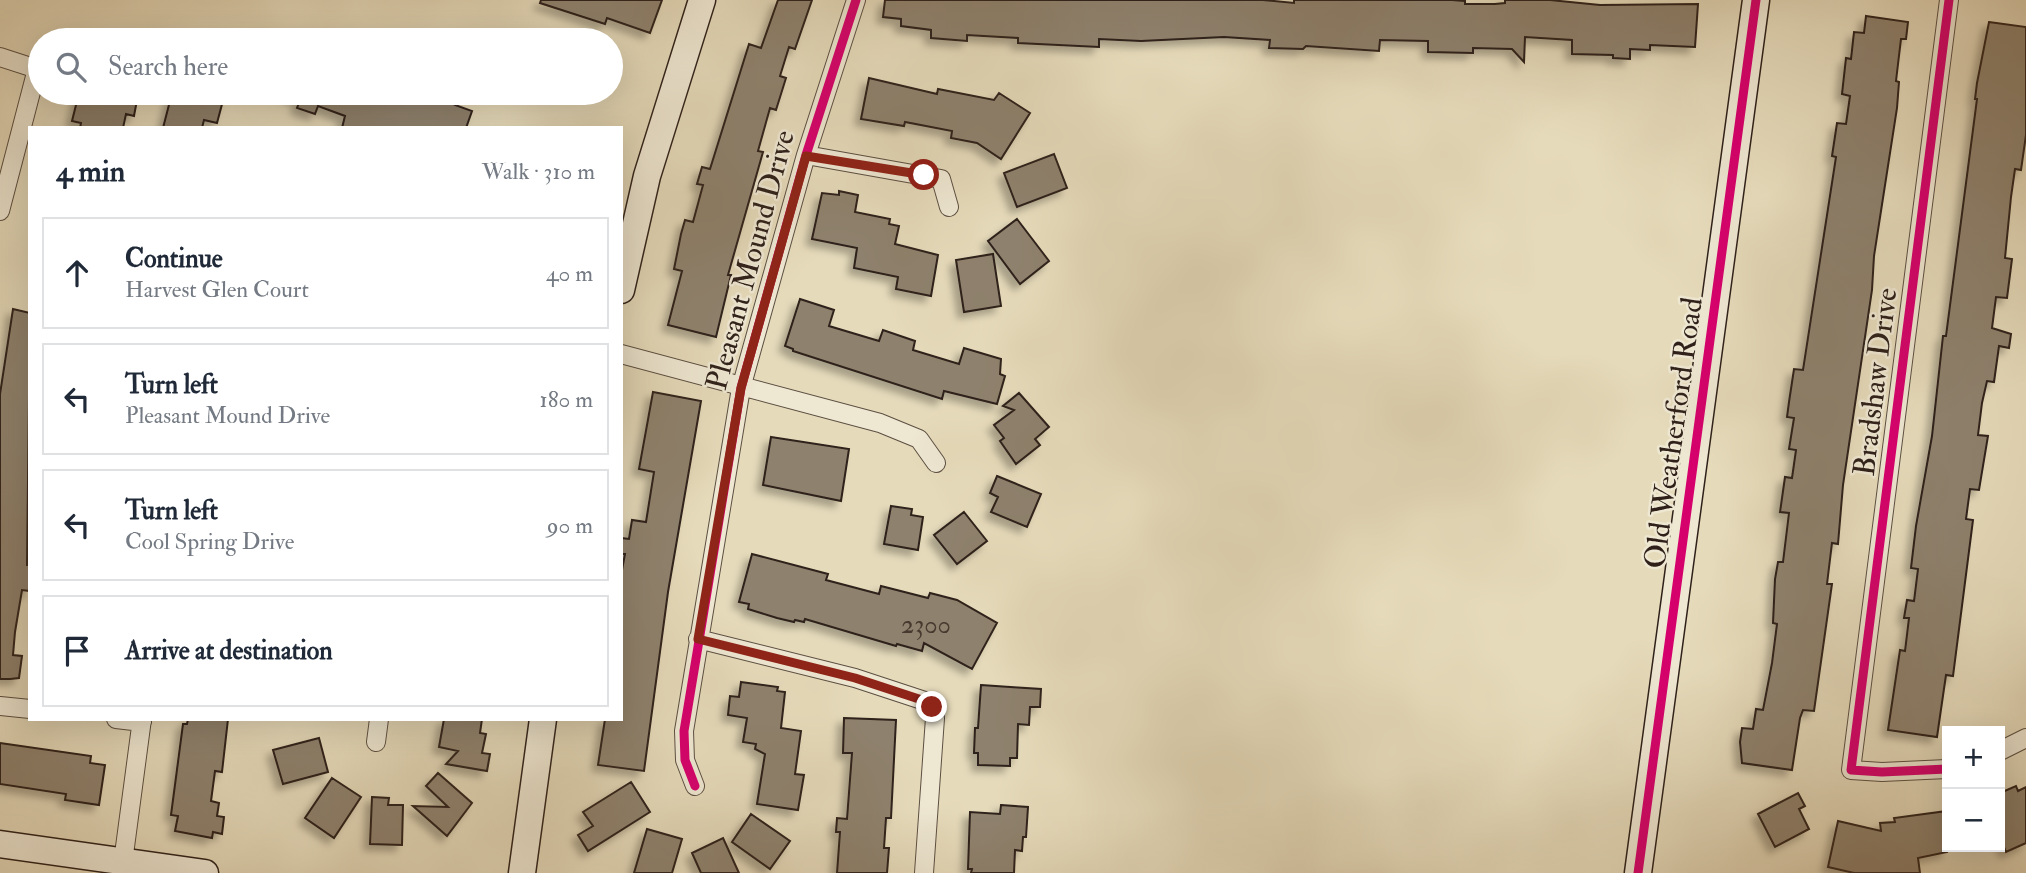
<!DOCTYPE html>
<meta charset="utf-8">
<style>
body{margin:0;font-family:"IM FELL Double Pica",serif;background:#f2f2f3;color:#1f2937}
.controls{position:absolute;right:21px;bottom:21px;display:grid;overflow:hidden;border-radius:0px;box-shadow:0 7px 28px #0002}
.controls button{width:63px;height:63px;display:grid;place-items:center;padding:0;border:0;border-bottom:2px solid #e0e1e3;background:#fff;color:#1f2937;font:35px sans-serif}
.stop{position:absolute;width:21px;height:21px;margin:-16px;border:5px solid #8f2418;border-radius:50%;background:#fff}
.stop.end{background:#8f2418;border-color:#fff;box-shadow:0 2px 7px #0008}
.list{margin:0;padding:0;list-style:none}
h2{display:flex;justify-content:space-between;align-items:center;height:91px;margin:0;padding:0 28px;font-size:30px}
h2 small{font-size:23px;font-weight:400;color:#747a83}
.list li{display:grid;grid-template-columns:46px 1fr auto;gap:21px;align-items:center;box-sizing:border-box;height:112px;margin:0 14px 14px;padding:0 14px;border:2px solid #e0e1e3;border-radius:0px}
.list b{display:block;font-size:26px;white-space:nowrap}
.list p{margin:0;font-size:23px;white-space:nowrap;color:#747a83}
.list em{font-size:23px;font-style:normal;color:#747a83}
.icon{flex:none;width:38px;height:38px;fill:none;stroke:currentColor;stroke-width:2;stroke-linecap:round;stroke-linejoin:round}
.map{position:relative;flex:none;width:2026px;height:873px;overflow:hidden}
.search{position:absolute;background:#fff;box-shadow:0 7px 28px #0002;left:28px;top:28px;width:595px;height:77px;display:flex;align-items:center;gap:18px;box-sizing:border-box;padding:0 24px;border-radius:38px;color:#747a83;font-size:26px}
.panel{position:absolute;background:#fff;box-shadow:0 7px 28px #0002;left:28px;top:126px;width:595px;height:595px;border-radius:0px}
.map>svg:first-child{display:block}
.building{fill:#8e816d;stroke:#2f211a;stroke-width:2;filter:url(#shadow)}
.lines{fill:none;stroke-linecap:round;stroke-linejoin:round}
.street-casing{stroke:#5c4f42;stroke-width:20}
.secondary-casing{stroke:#2f211a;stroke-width:29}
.street{stroke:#eee7d2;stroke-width:18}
.secondary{stroke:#eee7d2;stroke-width:26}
.cycleway-casing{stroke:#eee7d2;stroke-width:13}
.cycleway{stroke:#d6006c;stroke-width:9}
.route{stroke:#8f2418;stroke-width:9}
.labels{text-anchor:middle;stroke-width:5;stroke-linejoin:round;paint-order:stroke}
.number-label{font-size:26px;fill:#47392f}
.street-label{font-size:30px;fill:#2f211a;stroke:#eee7d2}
</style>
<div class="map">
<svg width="2026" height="873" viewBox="0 0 2026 873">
<defs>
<filter id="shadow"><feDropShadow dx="-6" dy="6" stdDeviation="3.5" flood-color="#0004"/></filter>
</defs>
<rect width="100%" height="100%" fill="#e5daba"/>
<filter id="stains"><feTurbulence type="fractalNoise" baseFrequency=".00286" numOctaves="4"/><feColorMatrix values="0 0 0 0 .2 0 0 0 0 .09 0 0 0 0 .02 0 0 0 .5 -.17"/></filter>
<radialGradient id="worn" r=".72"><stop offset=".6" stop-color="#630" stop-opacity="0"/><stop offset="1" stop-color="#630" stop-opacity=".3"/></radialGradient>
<!-- building -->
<path class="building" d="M541 0H662L650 33 607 18 605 24 540 3Z
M778 0H812L795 49 789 47 780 76 786 78 776 110 770 108 758 151 763 152 728 275H731L716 337 668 325 682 271 674 269 681 234 685 220 693 222 703 185 697 184 702 167 710 169 749 44 761 48Z
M885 0H1263L1294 3V0H1452L1465 1V4H1495L1505 3V0H1550L1600 5 1698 4 1695 47 1650 45V50L1630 49V59L1613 58V55L1572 54V40L1525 37 1524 62 1512 49 1473 48V53L1428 52V41L1380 40 1379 51 1306 46 1303 49 1269 48 1270 40 1224 37 1141 41 1099 39V47L1018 43V38L967 35V41L931 38V30L901 26V19L883 17Z
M1866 16 1908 22 1906 39H1901L1896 81 1899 82 1897 108 1874 256 1872 290 1843 485 1838 544 1832 543 1827 584H1832L1814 711 1803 710 1800 718 1792 770 1742 763 1740 742 1742 728 1753 729 1756 709 1763 710 1772 663 1777 624 1773 623 1775 579 1778 562H1783L1789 513 1780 512 1785 477 1792 478 1796 450 1789 449 1794 418 1787 417 1789 402 1794 369 1803 370 1836 157 1832 156 1837 123 1846 124 1850 96 1842 94 1846 58 1851 59 1854 32 1864 33Z
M1989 22 2026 27V135L2021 170 2015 169 2011 197 2005 258 2012 259 2007 298 1996 297 1992 328 2011 334 2009 348 1999 346 1994 382 1987 381 1982 403 1978 435 1988 436 1979 490 1970 489 1966 519 1973 520 1953 676 1946 675 1937 737 1888 730 1900 650 1905 651 1909 618H1904L1907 600 1914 601 1918 569 1911 568 1916 526 1932 436 1943 336H1946L1977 99H1975L1977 83Z
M869 78 937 94 938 89 994 100 999 93 1030 113 1001 159 977 143 951 138 952 131 905 122 904 126 861 119Z
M79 93H106L137 100 134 116 126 114 123 128H80L81 123 72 121Z
M172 93H225L217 123 204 120 202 128H163Z
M285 93H451L459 96 455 105 472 111 466 128H342L345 116 318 106 315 114 297 108 300 100Z
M1054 154 1067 188 1017 207 1004 173Z
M839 191 858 195 855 212 890 219 889 224 899 226 895 244 938 255 931 296 896 289 898 277 854 268 857 248 812 239 822 193 839 195Z
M1017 219 1049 261 1020 284 988 241Z
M993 254 1001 306 964 312 956 260Z
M800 299 834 310 829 326 879 341 883 330 915 341 913 350 959 364 964 348 1001 359 1000 374 1005 376 997 404 944 391 942 399 793 351V349L785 346Z
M13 309 30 313 27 565H30V591L22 590 15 632 13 655 22 656 19 678 10 679H0V394Z
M653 392 701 401 668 592 644 771 598 765 605 719H621V575L625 554H621V538L629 539 632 520 646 522 654 472 639 469Z
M1019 393 1049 427 1035 439 1040 445 1016 464 1000 441 1004 438 994 425 1014 410 1003 406Z
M771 437 849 449 841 501 763 485Z
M997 476 1041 494 1027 527 991 512 998 497 990 493Z
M891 506 912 509 911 515 923 517 918 550 884 544Z
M964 512 987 541 957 564 934 535Z
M752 554 828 574 826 580 879 594 881 586 928 598 930 593 957 600 997 623 972 669 924 643 922 651 897 644 896 646 805 619 804 622 795 620 794 622 777 618 748 609 749 604 739 602Z
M741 682 778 687 777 691 785 692 781 728 801 731 795 774 804 775 798 810 757 804 765 754 755 749 756 744 743 742 747 718 728 715 730 696 739 697Z
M981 685 1041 689 1040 707H1030L1029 725 1018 724 1017 758H1010V766L978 765V753H974L975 728H978Z
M844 718 896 720 891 818H886L884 848H889L887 873H837L840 832H836L837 818 847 819 852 753H843Z
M188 719H228L222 772 215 771 211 801 219 803 217 816 224 817 222 834 213 832 212 838 175 831 178 816 171 815 183 724H187Z
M444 719H482L480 733 486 734 482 753 490 754 487 771 446 764 458 751 439 747Z
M319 738 328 772 283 784 273 750Z
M0 743 91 756 90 763 105 765 99 805 65 800 66 794 0 784Z
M438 773 472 803 447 836 413 806 448 807 426 786Z
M332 778 361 797 334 838 305 818Z
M631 782 650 812 588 851 578 835 593 826 583 812Z
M2016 786 2018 791 2026 787V843L2006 852 2000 837V793Z
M1798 793 1805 806 1799 809 1809 829 1775 847 1758 814Z
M372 797 389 798 388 805H403L402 845 370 844Z
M1001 805 1028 807 1026 837H1023L1022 851 1015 850 1014 873H971L972 869H968L970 812 1000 814Z
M1947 811V852L1918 858 1920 873H1854L1828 867 1838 821 1881 831 1880 823 1895 822 1894 818Z
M751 814 790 841 770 869 732 842Z
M647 829 682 839 672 873H634Z
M723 838 739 873H701L692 853Z"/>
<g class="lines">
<defs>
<path id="street" d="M0 57 37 69 0 211
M806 155 941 179 949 207
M621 354 880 423 919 439 936 463
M698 639 855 678 928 702 935 718 924 873
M0 706 30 709
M116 719 142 722
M376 742 379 719
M2000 751 2026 738
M1947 769 1882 772 1851 770 1949 0
M695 786 685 760 684 731 741 388 806 155 856 0
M123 862 142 719"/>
<path id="secondary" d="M621 290 647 176 702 0
M0 844 205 873
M522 873 543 719
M1638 873 1756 0"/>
</defs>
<!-- street casing -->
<use href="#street" class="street-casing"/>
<!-- secondary casing -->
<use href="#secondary" class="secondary-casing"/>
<!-- street -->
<use href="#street" class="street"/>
<!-- secondary -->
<use href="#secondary" class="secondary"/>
<defs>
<path id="cycleway" d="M1947 769 1882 772 1851 770 1949 0
M695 786 685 760 684 731 741 388 806 155 856 0
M1638 873 1756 0"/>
</defs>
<!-- cycleway casing -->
<use href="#cycleway" class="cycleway-casing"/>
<!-- cycleway -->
<use href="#cycleway" class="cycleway"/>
</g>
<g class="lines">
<!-- route -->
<path class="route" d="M924 175 806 156 741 388 698 639 855 678 928 702 932 707"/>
</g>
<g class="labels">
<!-- number labels -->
<g class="number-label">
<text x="926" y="633">2300</text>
</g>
<!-- street labels -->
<g class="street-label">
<text transform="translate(750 260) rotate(-75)" y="10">Pleasant Mound Drive</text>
<text transform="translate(1875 382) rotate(-83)" y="10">Bradshaw Drive</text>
<text transform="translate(1673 433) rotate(-82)" y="10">Old Weatherford Road</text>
</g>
</g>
<rect width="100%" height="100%" filter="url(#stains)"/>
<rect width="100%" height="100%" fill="url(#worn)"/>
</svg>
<div class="controls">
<button>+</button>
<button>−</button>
</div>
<div class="stop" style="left:924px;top:175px"></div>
<div class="stop end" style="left:932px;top:707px"></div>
<div class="search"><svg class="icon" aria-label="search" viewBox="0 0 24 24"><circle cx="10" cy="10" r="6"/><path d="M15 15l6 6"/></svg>Search here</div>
<section class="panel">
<h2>4 min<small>Walk · 310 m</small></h2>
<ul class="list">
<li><svg class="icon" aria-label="ahead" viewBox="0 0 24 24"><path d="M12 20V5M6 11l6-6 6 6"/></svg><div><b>Continue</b><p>Harvest Glen Court</p></div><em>40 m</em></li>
<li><svg class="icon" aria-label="left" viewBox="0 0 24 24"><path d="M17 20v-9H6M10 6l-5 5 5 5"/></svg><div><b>Turn left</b><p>Pleasant Mound Drive</p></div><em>180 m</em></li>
<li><svg class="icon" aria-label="left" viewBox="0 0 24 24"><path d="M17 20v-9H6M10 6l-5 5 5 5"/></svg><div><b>Turn left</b><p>Cool Spring Drive</p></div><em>90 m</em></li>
<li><svg class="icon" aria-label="arrive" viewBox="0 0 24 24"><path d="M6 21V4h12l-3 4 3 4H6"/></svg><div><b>Arrive at destination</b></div></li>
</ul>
</section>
</div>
